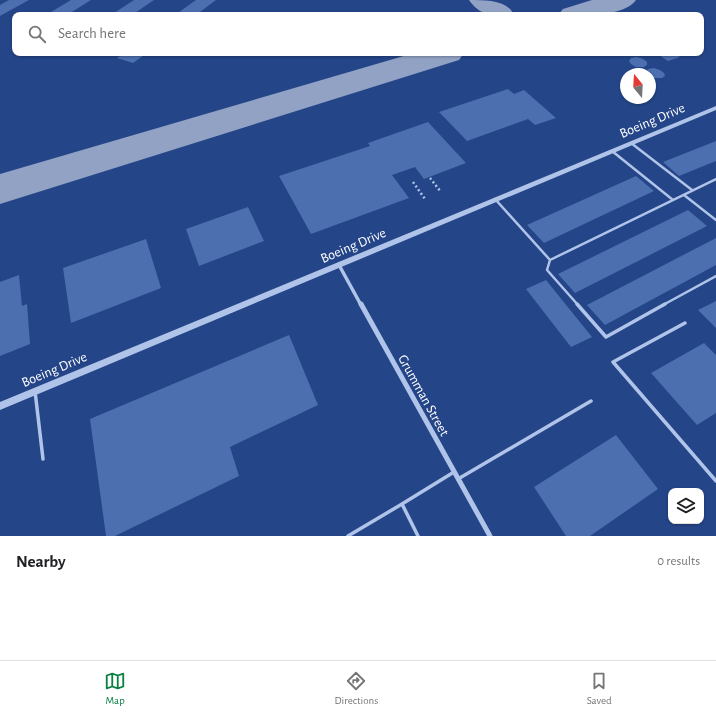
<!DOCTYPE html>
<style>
body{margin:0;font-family:"Alegreya Sans",sans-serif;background:#f2f2f2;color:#202124}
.controls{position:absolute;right:12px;bottom:12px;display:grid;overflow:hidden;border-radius:8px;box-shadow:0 1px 3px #0004}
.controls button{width:36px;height:36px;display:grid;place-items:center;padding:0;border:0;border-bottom:1px solid #e0e0e0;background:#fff;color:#202124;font:20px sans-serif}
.compass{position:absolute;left:620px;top:68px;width:36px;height:36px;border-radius:50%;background:#fff;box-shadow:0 1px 3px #0004;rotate:342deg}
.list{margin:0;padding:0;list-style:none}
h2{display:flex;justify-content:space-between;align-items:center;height:52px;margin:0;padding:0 16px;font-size:17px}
h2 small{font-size:13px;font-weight:400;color:#757577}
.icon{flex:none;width:22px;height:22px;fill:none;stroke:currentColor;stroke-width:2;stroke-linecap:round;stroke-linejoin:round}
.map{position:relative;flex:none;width:716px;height:536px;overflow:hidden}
.search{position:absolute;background:#fff;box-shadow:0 1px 3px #0004;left:12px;right:12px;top:12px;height:44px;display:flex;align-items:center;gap:10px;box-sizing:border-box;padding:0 14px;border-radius:8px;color:#757577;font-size:15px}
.sheet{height:124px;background:#fff}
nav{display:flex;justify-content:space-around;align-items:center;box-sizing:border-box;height:56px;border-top:1px solid #e0e0e0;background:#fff;font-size:11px;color:#757577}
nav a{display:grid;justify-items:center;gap:2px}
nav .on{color:#0b8043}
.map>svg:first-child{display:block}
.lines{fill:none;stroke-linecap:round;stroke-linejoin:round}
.taxiway{fill:#92a2c4;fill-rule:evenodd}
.building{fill:#4c6fb0}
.path{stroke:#b0c4e9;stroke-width:2.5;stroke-dasharray:2 2.5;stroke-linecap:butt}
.service-far1{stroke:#b0c4e9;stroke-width:2.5}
.service{stroke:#b0c4e9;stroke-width:3.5}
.minor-far1{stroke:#b0c4e9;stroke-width:3.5}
.minor{stroke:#b0c4e9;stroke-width:5}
.tertiary{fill:#b0c4e9;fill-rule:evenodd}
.labels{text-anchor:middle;stroke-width:3;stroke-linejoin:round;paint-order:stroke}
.street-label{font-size:14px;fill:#fff;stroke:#244588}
</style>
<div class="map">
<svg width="716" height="536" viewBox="0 0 716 536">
<rect width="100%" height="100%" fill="#244588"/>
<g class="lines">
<!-- taxiway -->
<path class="taxiway" d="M469 0C486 0 508 0 514 15 493 15 482 18 469 0Z
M592 0H636C623 18 579 15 558 15L563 9Z
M414 53H464L459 60 0 204V174Z"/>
</g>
<!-- building -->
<path class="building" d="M9 0H29L0 16V5Z
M71 0H91L67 15H46Z
M134 0H154L132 15H111Z
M196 0H216L196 15H175Z
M124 53H147L133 63 117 58Z
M656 53H674L680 57 668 61Z
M637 57 643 59 647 62V65L644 67H636L631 64 629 61 631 58Z
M654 68 660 70 664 73 665 76 662 78H654L646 72 648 69Z
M508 89 514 94 524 90 556 118 535 125 528 119 467 141 439 112Z
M428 122 466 163 424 179 415 167 392 175 409 198 311 234 279 176 370 146 368 143Z
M716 141V161L679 176 663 162Z
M636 176 654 191 544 243 527 225Z
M248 207 264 241 199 266 186 229Z
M688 210 707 226 575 293 558 274Z
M716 238V265L605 325 587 305Z
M146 239 161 288 71 323 63 268Z
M19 275 22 306 27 304 30 344 0 356V282Z
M546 280 592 337 571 347 526 289Z
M716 301V328L698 310Z
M289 335 318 405 230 447 239 476 115 536H106L90 419Z
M704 343 716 355V413L697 425 651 373Z
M616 435 658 489 590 536H566L534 487Z"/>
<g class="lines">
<!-- path -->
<path class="path" d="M430 178 441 192
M413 182 425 199"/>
<!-- service-far1 -->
<path class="service-far1" d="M631 143 692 190
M612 151 673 200
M684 195 716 220
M495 199 550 260 547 270 578 305
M550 260 716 179
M663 305 716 276"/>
<!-- service -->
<path class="service" d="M577 304 606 337 665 304
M685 323 613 362 716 481
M35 391 43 459
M458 479 591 401
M402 504 454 472
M348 536 402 504 418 536"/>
<!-- minor-far1 -->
<path class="minor-far1" d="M339 265 361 305"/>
<!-- minor -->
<path class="minor" d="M361 304 490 536"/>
<!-- tertiary -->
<path class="tertiary" d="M716 106V110L0 410V402Z"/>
</g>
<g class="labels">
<!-- street labels -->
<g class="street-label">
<text transform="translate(652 120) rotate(-23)" y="5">Boeing Drive</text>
<text transform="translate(353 245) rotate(-23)" y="5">Boeing Drive</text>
<text transform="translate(54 369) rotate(-23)" y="5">Boeing Drive</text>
<text transform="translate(424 395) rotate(61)" y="5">Grumman Street</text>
</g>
</g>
</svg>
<div class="controls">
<button><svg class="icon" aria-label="layers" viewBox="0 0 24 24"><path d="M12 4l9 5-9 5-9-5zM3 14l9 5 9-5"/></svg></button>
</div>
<svg class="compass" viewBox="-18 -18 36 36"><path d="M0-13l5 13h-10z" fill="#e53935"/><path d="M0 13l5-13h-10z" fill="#757577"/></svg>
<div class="search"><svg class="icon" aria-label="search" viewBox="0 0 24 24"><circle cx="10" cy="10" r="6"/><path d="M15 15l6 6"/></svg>Search here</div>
</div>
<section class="sheet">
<h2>Nearby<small>0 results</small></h2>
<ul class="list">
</ul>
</section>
<nav>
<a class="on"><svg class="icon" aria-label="map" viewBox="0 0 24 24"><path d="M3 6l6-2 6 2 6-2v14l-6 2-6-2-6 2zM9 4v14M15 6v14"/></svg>Map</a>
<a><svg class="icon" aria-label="directions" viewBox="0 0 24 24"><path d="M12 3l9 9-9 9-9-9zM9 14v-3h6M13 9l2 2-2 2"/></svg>Directions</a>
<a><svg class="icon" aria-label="saved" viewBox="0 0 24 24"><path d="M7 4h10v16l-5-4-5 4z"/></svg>Saved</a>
</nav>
